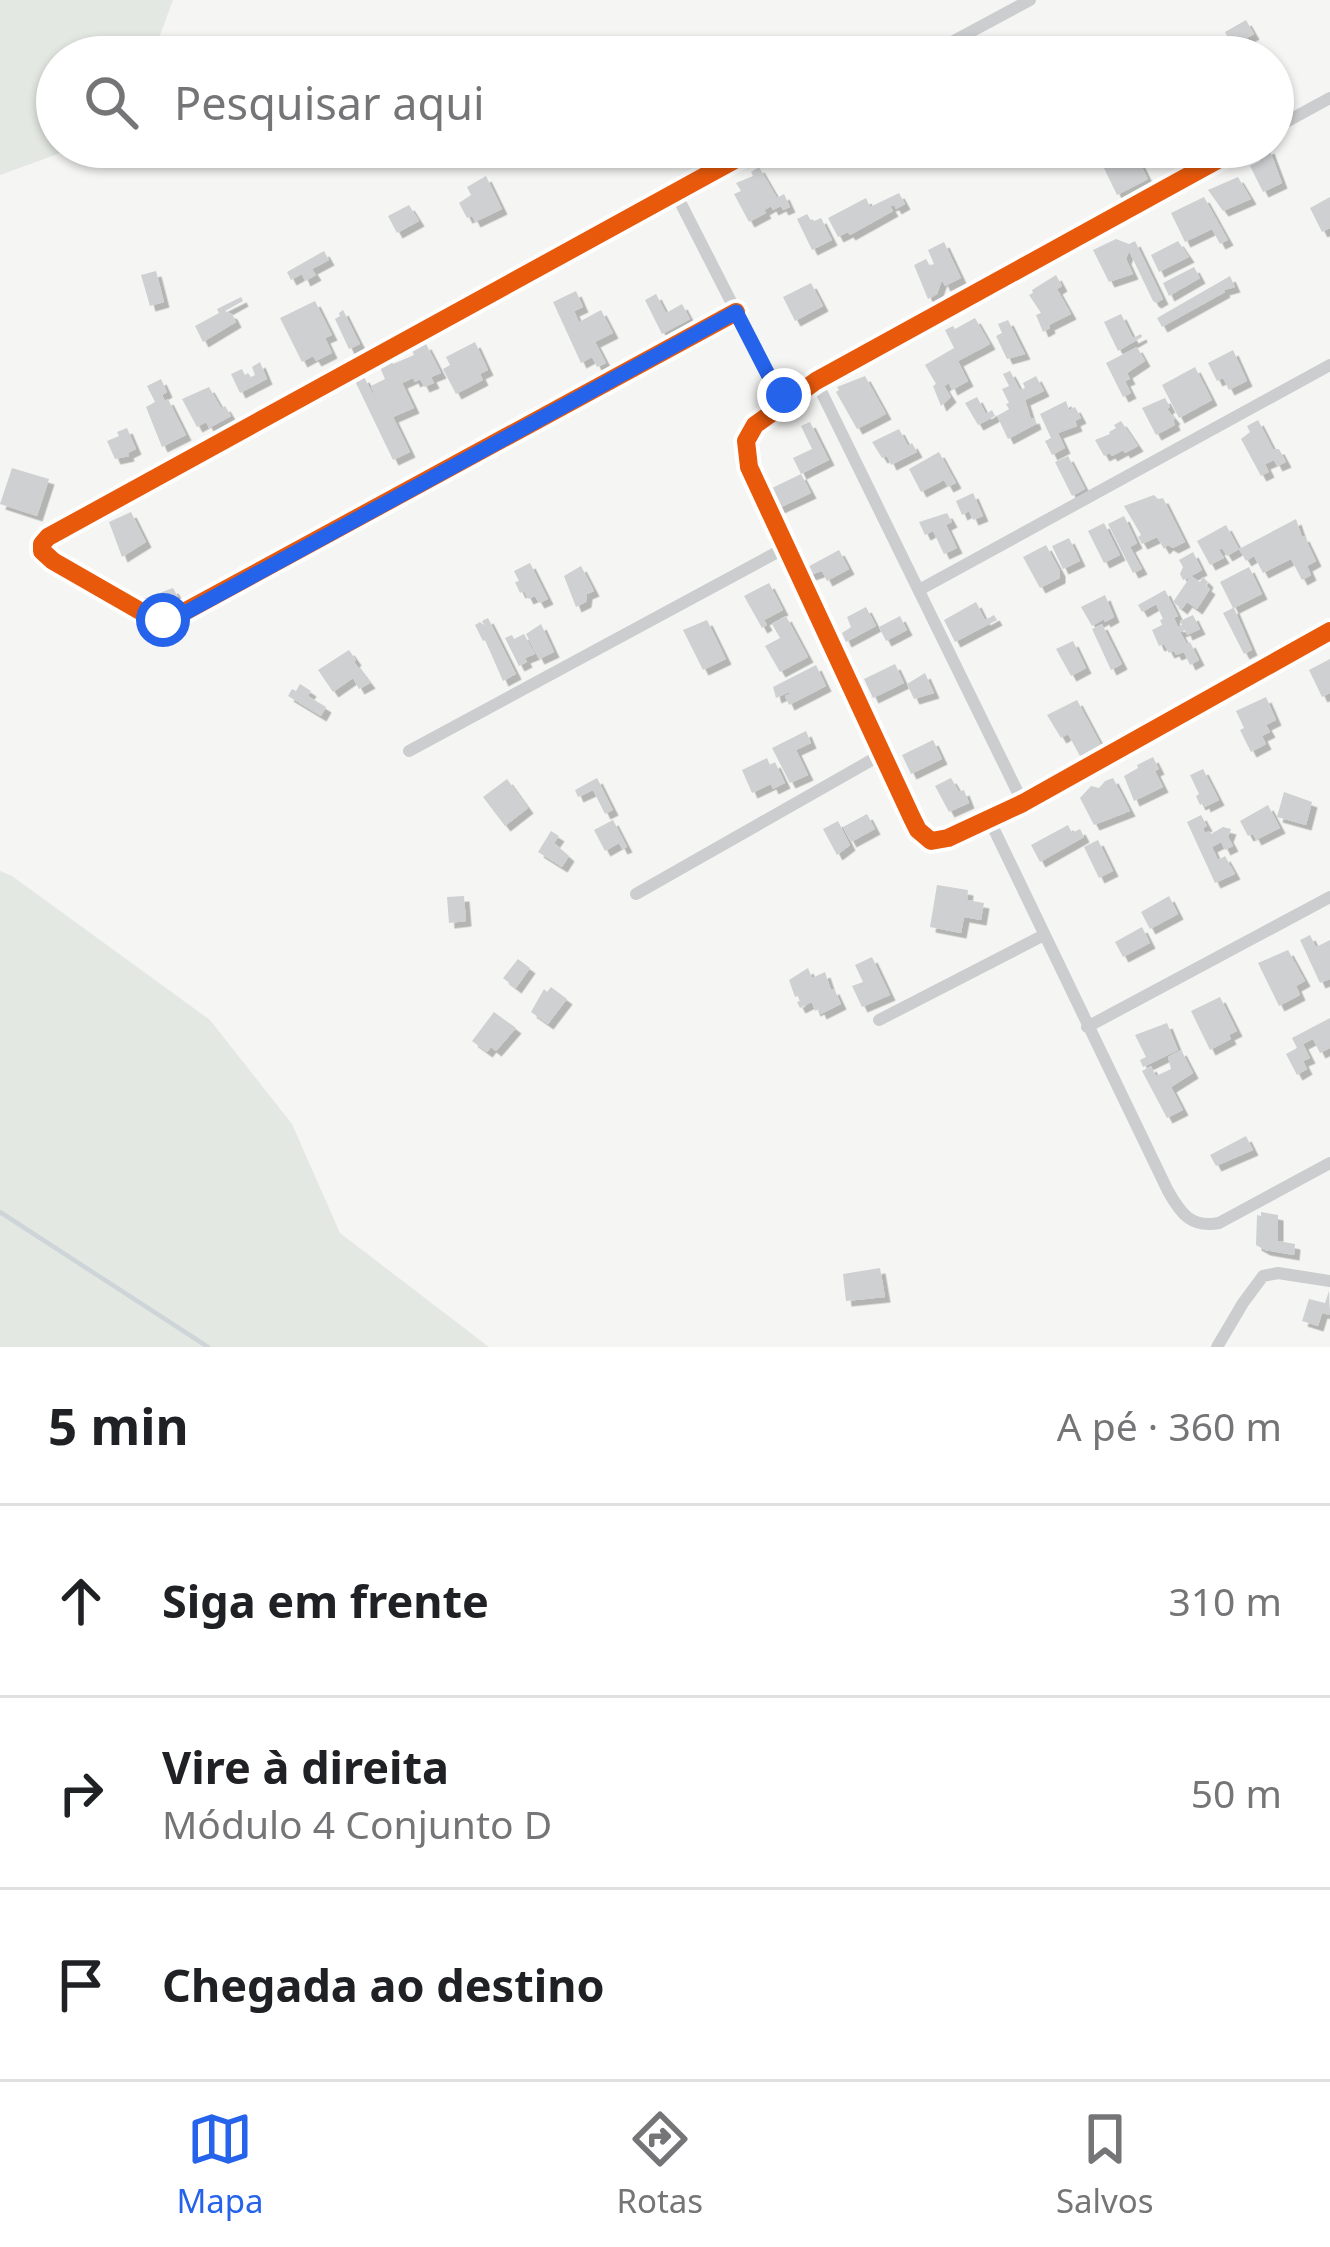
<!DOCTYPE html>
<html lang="pt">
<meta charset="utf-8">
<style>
body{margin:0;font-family:"Noto Sans",sans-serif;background:#f6f6f6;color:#202124}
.stop{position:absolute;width:36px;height:36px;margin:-27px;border:9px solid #2563eb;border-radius:50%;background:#fff}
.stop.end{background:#2563eb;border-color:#fff;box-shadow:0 3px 12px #0008}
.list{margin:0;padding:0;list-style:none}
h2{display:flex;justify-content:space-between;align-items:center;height:156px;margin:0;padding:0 48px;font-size:51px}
h2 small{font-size:39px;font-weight:400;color:#757577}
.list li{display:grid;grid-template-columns:78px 1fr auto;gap:36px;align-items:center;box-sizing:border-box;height:192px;padding:0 48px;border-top:3px solid #e0e0e0}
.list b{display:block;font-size:45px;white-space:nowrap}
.list p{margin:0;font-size:39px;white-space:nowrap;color:#757577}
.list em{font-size:39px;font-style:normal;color:#757577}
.icon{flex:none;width:66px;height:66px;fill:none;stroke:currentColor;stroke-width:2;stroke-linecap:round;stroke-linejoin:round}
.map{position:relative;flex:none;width:1330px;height:1347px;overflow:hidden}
.search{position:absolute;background:#fff;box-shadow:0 3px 9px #0004;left:36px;right:36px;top:36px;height:132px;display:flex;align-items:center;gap:30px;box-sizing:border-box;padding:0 42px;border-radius:66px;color:#757577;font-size:45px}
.sheet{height:732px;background:#fff}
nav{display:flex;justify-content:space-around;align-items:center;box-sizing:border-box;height:168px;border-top:3px solid #e0e0e0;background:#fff;font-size:33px;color:#757577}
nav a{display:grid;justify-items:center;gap:6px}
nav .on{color:#2563eb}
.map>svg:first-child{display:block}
.green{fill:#e4e8e2}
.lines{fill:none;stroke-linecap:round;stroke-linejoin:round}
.stream{stroke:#ced5d9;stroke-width:4.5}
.building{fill:#ced0d1;filter:url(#shadow)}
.minor{stroke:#cbcdce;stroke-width:12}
.cycleway-casing{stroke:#fff;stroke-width:26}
.cycleway{stroke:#e8590c;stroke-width:18}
.route{stroke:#2563eb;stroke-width:15}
</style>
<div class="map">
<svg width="1330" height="1347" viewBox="0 0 1330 1347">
<defs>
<filter id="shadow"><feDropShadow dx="5.5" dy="5.5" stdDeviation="0" flood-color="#0004"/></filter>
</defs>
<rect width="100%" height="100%" fill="#f5f5f4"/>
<!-- green -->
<path class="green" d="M0 0H173L152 57H57V147H77L0 175Z
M0 871 12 876 210 1020 292 1124 340 1233 489 1347H0Z"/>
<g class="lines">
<!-- stream -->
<path class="stream" d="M0 1212 208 1347"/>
</g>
<!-- building -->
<path class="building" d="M1246 20 1254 34 1232 46 1225 32Z
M798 37 802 47 798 49 803 57H775L772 51Z
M1126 147H1132L1148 179 1117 195 1100 160Z
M1269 148 1282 183 1263 192 1250 166 1260 161 1257 154Z
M759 167 777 198 784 194 790 207 783 210 781 206 773 210 771 206 764 210 766 213 749 222 734 194 741 191 736 183 753 176 751 172Z
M486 176 502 209 475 222 472 216 467 218 459 203 471 195 467 187Z
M1238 177 1251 199 1223 211 1208 190Z
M899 193 905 204 896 209 894 205 890 206 893 211 850 235 848 232 838 237 828 218 866 198 870 207Z
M1204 197 1228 240 1220 244 1212 229 1185 242 1171 213Z
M1330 197V228L1322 232 1310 208Z
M409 205 419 221 397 233 388 216Z
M807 214 812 222 821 218 832 240 812 250 797 219Z
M1116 239 1129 244 1135 241 1163 299 1156 303 1153 301 1129 251 1126 259 1133 274 1109 282 1093 250Z
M1178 241 1189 257 1159 272 1151 255Z
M944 242 961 278 945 286 942 280 937 294 928 299 914 265 926 259 930 266 934 264 928 250Z
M324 251 329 260 312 269 316 275 305 281 302 274 291 280 287 272Z
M1194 267 1200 278 1169 296 1163 283Z
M156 271 164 302 150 306 141 275Z
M1056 275 1062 286 1057 289 1071 314 1049 325 1050 328 1043 332 1036 315 1041 313 1029 295 1033 293 1032 290Z
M1230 276 1235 287 1224 290 1225 292 1162 327 1157 318Z
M811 283 823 306 795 321 783 297Z
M576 291 583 307 574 311 579 322 601 310 613 333 595 342 606 363 597 367 592 357 581 363 553 302Z
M656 294 666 313 682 304 690 319 662 334 645 300Z
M241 297 243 301 225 311 232 314 236 322 203 342 195 326 219 313 217 309Z
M315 301 332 335 325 338 332 353 316 361 313 356 302 362 280 318Z
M343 310 360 344 349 349 335 319 340 316 339 313Z
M1121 314 1133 338 1141 334 1142 337 1118 351 1104 322Z
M975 318 990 344 958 361 968 381 952 390 949 383 944 386 951 397 941 406 933 386 936 384 925 365 954 348 945 330 953 326 955 329Z
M1008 320 1025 354 1007 359 996 336 1002 333 998 324Z
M475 342 488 370 480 374 483 380 456 394 443 369 450 365 446 357Z
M426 344 441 373 431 377 434 383 424 387 420 379 415 382 413 378 402 383 414 408 393 417 410 452 393 460 355 381 364 377 378 404 371 386 385 379 379 365 391 359 393 364 414 355 412 350Z
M1137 347 1145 361 1127 373 1130 379 1125 381 1131 393 1123 397 1106 363Z
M1233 350 1247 381 1229 390 1223 378 1217 381 1208 363Z
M260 362 267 379 240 393 231 374 242 369 245 375 248 373 251 377 255 375 252 367Z
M1195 367 1212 400 1179 418 1162 385Z
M1010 371 1020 390 1025 388 1023 383 1036 376 1044 391 1025 400 1031 419 1034 418 1036 424 1008 439 997 416 1009 409 1006 404 1009 403 1002 389 1009 386 1003 374Z
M865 376 886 414 857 429 836 392 839 390 837 387Z
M161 379 167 392 162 395 165 401 168 399 186 435 162 447 146 407 155 402 147 386Z
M209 387 221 408 225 406 231 416 209 428 206 422 197 427 182 399Z
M977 397 986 414 992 410 995 416 978 425 965 403Z
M1165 398 1170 407 1167 409 1175 419 1173 420 1175 425 1156 435 1142 408Z
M1066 401 1069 410 1075 407 1081 418 1075 421 1077 426 1058 433 1065 448 1052 455 1045 441 1051 438 1040 414Z
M1258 420 1273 449H1279L1286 462 1277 466 1274 460 1265 464 1269 472 1261 476 1241 439 1250 432 1247 426Z
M1121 421 1138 446 1125 453 1123 450 1112 456 1110 453 1104 456 1095 440 1110 434 1109 432 1116 428 1114 425Z
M810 422 829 460 801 474 793 458 812 449 801 426Z
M127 428 136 449 128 453 129 456 115 459 107 441 119 436 117 432Z
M899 429 908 446 912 443 917 452 891 465 887 456 882 458 872 442Z
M939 452 956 483 948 487 944 480 921 492 909 469Z
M1068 456 1085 489 1072 496 1055 462Z
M12 468 49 479 37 516 0 504Z
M801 474 811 493 779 508 770 489Z
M973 493 983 516 973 520 969 511 962 515 956 501Z
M1154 495 1158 499 1163 498 1185 542 1173 548 1168 545 1164 549 1157 537 1142 544 1138 537 1141 535 1124 506Z
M131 512 146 542 122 557 109 522Z
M947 513 952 522 946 525 957 548 944 554 933 531 925 535 919 522Z
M1124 516 1137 543 1130 547 1142 569 1133 573 1108 524Z
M1296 519 1302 537 1304 536 1316 561 1307 566 1311 575 1302 580 1291 559 1263 573 1254 556 1246 561 1239 549Z
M1104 523 1120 555 1104 563 1088 531Z
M1226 525 1239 549 1227 556 1222 548 1219 550 1224 558 1210 565 1197 541Z
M1069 538 1080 561 1063 569 1052 546Z
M1046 545 1060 571V578L1040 588 1023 557Z
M839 550 849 569 827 581 822 571 807 576 804 569Z
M1193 552 1202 570 1191 576 1200 582 1203 577 1208 582 1206 586 1210 589 1197 609 1187 602 1182 609 1173 602 1190 577 1183 580 1180 574 1183 567 1179 560Z
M530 563 548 599 539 603 535 596 528 599 524 591 520 593 515 582 519 581 514 571Z
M581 566 594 591 587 594 586 602 576 607 564 576Z
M1249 567 1262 594 1234 608 1252 650 1244 654 1223 613 1233 608 1220 582Z
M769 583 783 610 764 620 767 625 762 628 744 596Z
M173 588 178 597 152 610 138 601Z
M1165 590 1178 616 1174 618 1178 627 1182 625 1180 621 1193 615 1200 629 1187 635 1185 630 1180 632 1187 644 1190 642 1199 660 1190 665 1184 652 1176 655 1174 651 1169 653 1164 644 1159 646 1152 630 1162 625 1160 620 1163 619 1156 604 1142 612 1138 605Z
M1105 595 1114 617 1105 622 1104 619 1092 626 1081 607Z
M976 602 985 620 994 615 997 620 955 642 944 620Z
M866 607 876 626 846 642 842 633 851 627 847 617Z
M786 616 808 657 780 672 765 646 780 638 772 624Z
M900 616 907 630 886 641 879 627Z
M488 618 516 674 503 681 485 640 483 641 475 625 480 622 484 625 482 621Z
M707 620 726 659 703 670 683 630Z
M541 624 554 652 539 659 526 634Z
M1102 624 1122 664 1111 670 1092 629Z
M524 634 535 654 525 658 527 662 519 666 505 638 512 635 514 639Z
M1073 641 1086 668 1071 676 1056 649Z
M349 650 356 660 354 662 370 683 359 689 353 678 333 692 318 670Z
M1330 659V693L1322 697 1309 670Z
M895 664 904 683 873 698 864 679Z
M816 665 826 686 789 705 785 696 790 694 789 692 776 698 773 687Z
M925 673 934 693 914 699 907 684Z
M300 684 311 691 308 696 326 707 321 716 288 696 292 689 296 691Z
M1266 697 1276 720 1266 725 1270 732 1262 736 1266 744 1251 752 1240 730 1244 728 1236 711Z
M1077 700 1101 745 1080 756 1068 734 1061 738 1047 715Z
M806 731 811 743 796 750 808 775 790 783 772 748Z
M933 740 942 759 911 774 902 755Z
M1153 757 1159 769 1155 771 1163 787 1134 801 1124 776 1138 768 1137 765Z
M767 758 770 765 775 762 785 783 773 789 771 784 752 793 742 770Z
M1203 769 1219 800 1205 807 1204 803 1200 805 1196 796 1199 794 1190 775Z
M597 778 613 810 605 814 593 790 578 797 575 790Z
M951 778 959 792 964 790 969 803 949 812 935 786Z
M1113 778 1130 811 1094 825 1080 798 1091 786 1099 788 1105 781Z
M507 779 528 808 505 826 483 797Z
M1284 792 1312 802 1306 825 1277 817Z
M1268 805 1280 828 1256 840 1253 834 1248 836 1240 821Z
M867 814 875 829 851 842 843 827Z
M1201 815 1207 826 1203 828 1205 833 1209 831 1211 834 1223 827 1231 829 1228 837 1233 846 1225 850 1221 842 1212 847 1218 860 1225 856 1235 874 1215 883 1187 822Z
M613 820 627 847 622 849 619 843 605 851 594 830Z
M838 821 850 845 837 855 823 829Z
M1068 825 1072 833 1080 829 1084 837 1040 862 1031 845Z
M551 831 559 836 554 843 569 856 562 867 538 852Z
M1098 840 1113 871 1099 878 1084 847Z
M937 885 968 890 967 900 984 903 981 920 964 917 961 933 930 927Z
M464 896 466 921 449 923 447 897Z
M1169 896 1178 914 1150 929 1141 912Z
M1142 927 1150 943 1123 957 1115 942Z
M1310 935 1316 947 1330 940V979L1320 983 1300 940Z
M1288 950 1305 981 1296 986 1300 995 1279 1006 1258 963Z
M872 957 890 995 862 1007 852 986 863 982 855 965Z
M518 959 530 968 516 988 503 978Z
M808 968 812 978 825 972 831 990 834 989 841 1004 821 1014 819 1009 815 1011 812 1002 800 1008 797 1002 800 1001 798 996 795 997 789 980Z
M551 987 567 999 548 1024 531 1012 544 989 547 992Z
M1220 997 1237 1031 1229 1035 1231 1039 1210 1050 1191 1011Z
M494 1012 516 1028 496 1051 491 1047 487 1052 472 1041Z
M1330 1018V1048L1320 1053 1313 1039 1303 1044 1310 1058 1303 1061 1307 1069 1297 1075 1286 1054 1297 1048 1292 1038Z
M1167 1023 1178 1050 1143 1067 1140 1060 1146 1057 1135 1035Z
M1181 1050 1193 1073 1171 1087 1183 1110 1167 1118 1142 1071 1151 1066 1156 1076 1171 1069 1168 1057Z
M1246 1136 1253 1150 1216 1166 1210 1155Z
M1261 1212 1278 1215V1241L1295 1244 1294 1255 1265 1250 1256 1245 1257 1215 1261 1216Z
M880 1268 885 1297 846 1301 843 1274Z
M1329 1291 1330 1315 1322 1313 1318 1326 1302 1321 1309 1299 1325 1303Z"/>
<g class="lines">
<!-- minor -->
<path class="minor" d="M924 57 1030 0
M1273 129 1330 98
M1241 147 816 381 755 425 746 441 749 467 912 818 918 830 931 841 948 838 1023 803 1330 631
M675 192 774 386 784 395 791 397
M736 312 173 618 154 619 53 561 42 551V544L48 537 758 147
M816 381 1023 803
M919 590 1330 365
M409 751 785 548
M989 819 1168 1191C1181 1214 1191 1228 1219 1223L1330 1163
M636 894 884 753
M879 1020 1044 935
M1087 1027 1330 897
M1217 1347 1243 1303 1263 1276 1278 1273 1330 1281"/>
<defs>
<path id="cycleway" d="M1241 147 816 381 755 425 746 441 749 467 912 818 918 830 931 841 948 838 1023 803 1330 631
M736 312 173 618 154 619 53 561 42 551V544L48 537 758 147"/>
</defs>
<!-- cycleway casing -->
<use href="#cycleway" class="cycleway-casing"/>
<!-- cycleway -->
<use href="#cycleway" class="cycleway"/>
</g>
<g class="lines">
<!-- route -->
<path class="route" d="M163 620 183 614 736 312 774 386 784 395"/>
</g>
</svg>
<div class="stop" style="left:163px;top:620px"></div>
<div class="stop end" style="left:784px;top:395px"></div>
<div class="search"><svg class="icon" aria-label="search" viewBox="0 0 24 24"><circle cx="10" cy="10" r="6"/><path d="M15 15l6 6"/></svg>Pesquisar aqui</div>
</div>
<section class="sheet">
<h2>5 min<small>A pé · 360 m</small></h2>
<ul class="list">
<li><svg class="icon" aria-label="ahead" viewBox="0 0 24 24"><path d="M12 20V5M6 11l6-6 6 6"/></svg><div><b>Siga em frente</b></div><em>310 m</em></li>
<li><svg class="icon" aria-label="right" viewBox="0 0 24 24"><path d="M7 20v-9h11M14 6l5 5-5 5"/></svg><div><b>Vire à direita</b><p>Módulo 4 Conjunto D</p></div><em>50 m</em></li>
<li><svg class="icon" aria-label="arrive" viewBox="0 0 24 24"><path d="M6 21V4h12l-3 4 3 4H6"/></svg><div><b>Chegada ao destino</b></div></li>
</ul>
</section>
<nav>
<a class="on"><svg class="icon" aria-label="map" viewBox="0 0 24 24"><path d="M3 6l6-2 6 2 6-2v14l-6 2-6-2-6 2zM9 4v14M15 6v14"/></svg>Mapa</a>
<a><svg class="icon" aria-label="directions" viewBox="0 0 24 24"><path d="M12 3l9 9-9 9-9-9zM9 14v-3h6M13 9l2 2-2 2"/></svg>Rotas</a>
<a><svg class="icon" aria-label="saved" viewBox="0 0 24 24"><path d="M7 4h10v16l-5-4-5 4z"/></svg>Salvos</a>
</nav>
